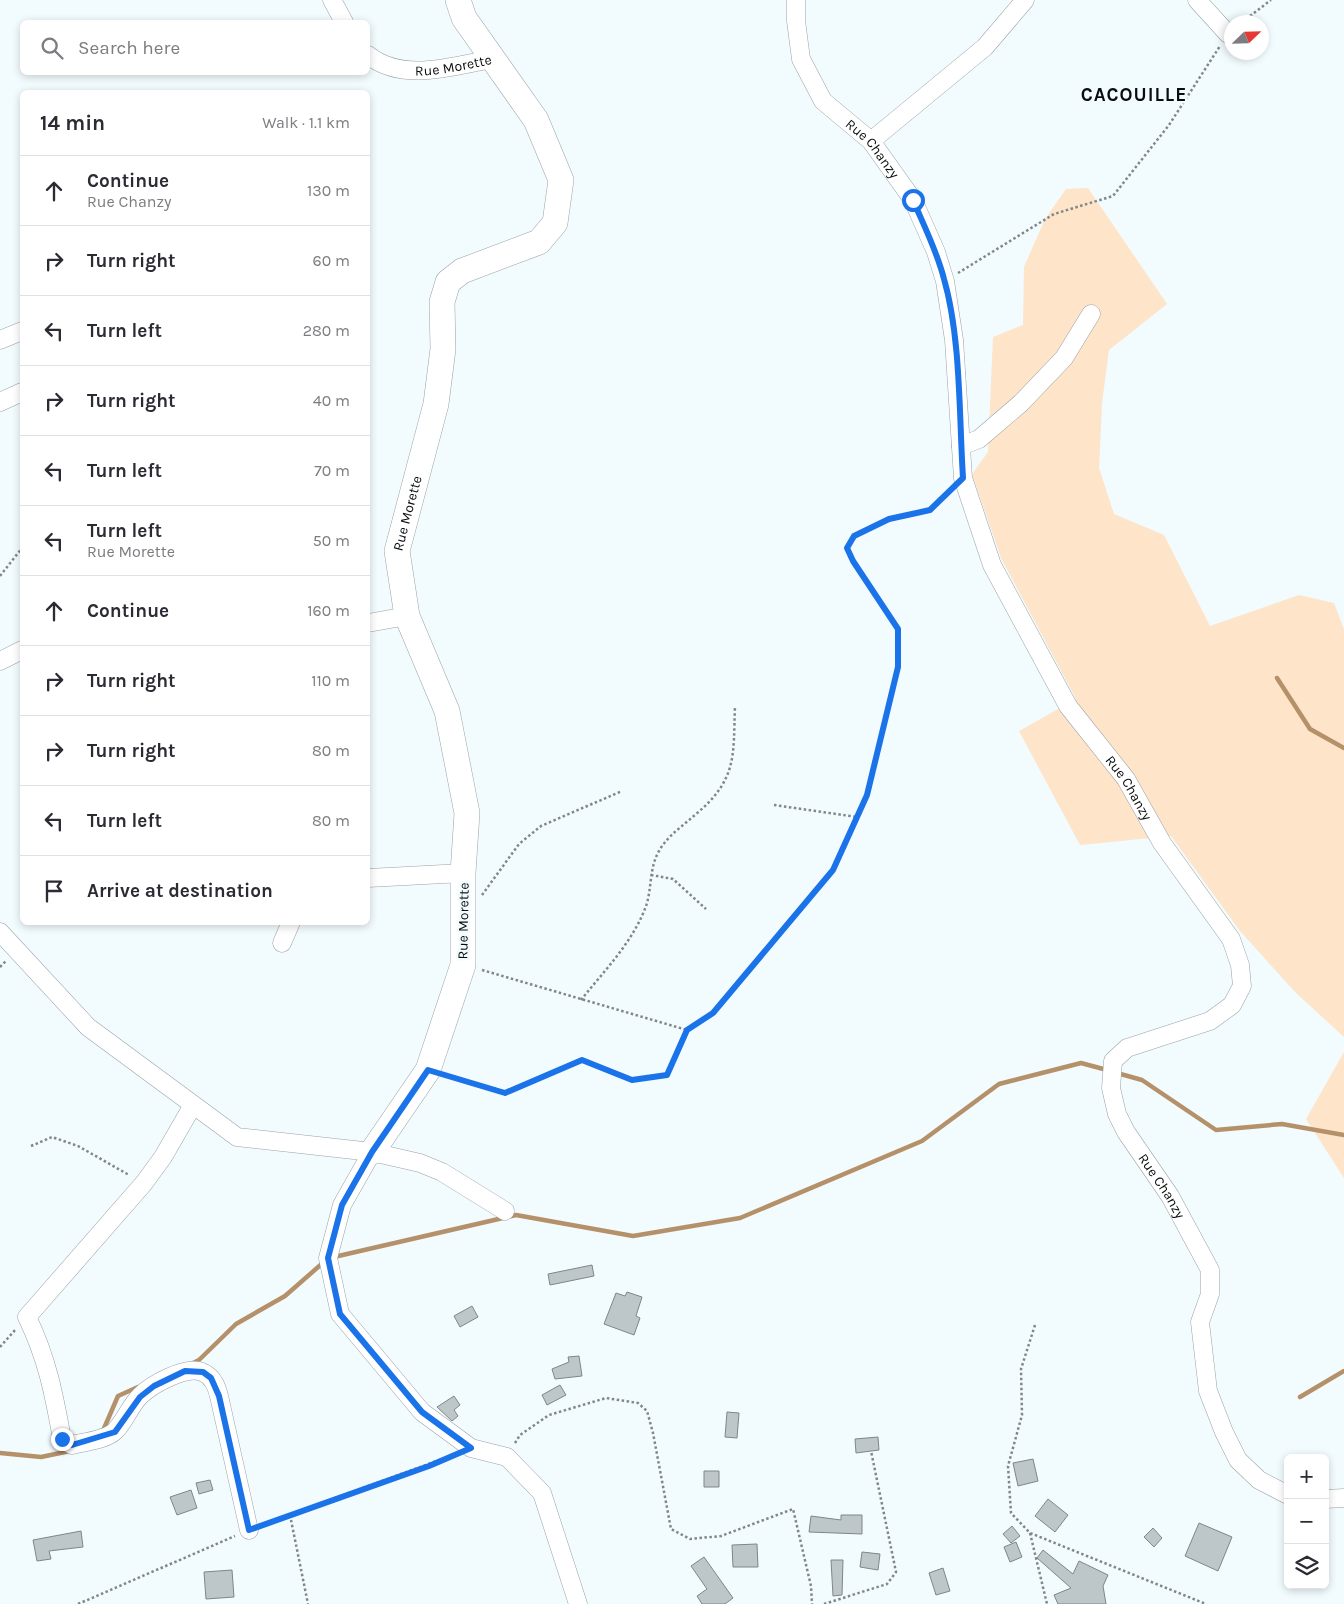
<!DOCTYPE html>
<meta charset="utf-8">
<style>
body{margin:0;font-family:Karla,sans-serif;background:#f7f7f7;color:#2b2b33}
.controls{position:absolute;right:15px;bottom:15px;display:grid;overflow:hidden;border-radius:8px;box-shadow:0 2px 8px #0003}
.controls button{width:45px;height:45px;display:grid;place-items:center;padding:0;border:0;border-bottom:1px solid #e1e1e2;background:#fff;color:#2b2b33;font:25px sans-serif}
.compass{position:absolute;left:1224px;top:15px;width:45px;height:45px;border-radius:50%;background:#fff;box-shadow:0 2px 8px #0003;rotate:67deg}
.stop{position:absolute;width:15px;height:15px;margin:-11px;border:4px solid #1a73e8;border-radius:50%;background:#fff}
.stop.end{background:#1a73e8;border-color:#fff;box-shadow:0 1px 5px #0008}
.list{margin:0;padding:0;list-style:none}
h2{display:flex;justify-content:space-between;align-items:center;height:65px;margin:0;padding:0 20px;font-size:21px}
h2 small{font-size:16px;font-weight:400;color:#7c7c81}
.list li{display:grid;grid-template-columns:32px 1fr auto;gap:15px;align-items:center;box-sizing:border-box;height:70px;padding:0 20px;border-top:1px solid #e1e1e2}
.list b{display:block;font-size:19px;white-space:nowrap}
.list p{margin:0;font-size:16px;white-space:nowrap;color:#7c7c81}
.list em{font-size:16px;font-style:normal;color:#7c7c81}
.icon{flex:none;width:28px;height:28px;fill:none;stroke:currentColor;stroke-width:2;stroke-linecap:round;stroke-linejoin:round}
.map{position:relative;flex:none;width:1344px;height:1604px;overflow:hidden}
.search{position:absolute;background:#fff;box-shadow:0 2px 8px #0003;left:20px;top:20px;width:350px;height:55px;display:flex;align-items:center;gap:12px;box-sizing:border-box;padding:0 18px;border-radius:8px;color:#7c7c81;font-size:19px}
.panel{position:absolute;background:#fff;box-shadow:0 2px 8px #0003;left:20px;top:90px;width:350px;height:835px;border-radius:8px}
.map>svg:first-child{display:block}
.green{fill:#fee4c8}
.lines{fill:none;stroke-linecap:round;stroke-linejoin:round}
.stream{stroke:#b5916a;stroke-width:4.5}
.building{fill:#bdc6c9;stroke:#7e8689}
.street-casing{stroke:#9aa2a5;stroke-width:19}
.secondary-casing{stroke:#9aa2a5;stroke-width:26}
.path{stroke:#818789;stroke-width:2.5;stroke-dasharray:2.5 2.5;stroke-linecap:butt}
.street{stroke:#fff;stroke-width:18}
.secondary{stroke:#fff;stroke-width:25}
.route{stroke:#1a73e8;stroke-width:6}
.labels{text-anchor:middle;stroke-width:5;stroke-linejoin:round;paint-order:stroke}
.street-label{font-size:14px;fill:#0a0d0e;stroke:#f2fbfe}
.district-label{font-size:19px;font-weight:bold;letter-spacing:1px;fill:#0a0d0e;stroke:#f2fbfe}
</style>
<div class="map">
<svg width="1344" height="1604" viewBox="0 0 1344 1604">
<rect width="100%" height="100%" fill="#f2fbfe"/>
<!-- green -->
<path class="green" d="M1088 188 1167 304 1109 350 1102 403 1099 468 1114 514 1164 535 1210 626 1299 595 1334 603 1344 629V1037L1295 992 1240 931 1171 836 1080 845 1019 731 1076 699 1001 558 972 474 988 452 993 337 1023 325 1024 267 1045 219 1066 189Z
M1344 1052V1178L1306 1119Z"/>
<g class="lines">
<!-- stream -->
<path class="stream" d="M1277 678 1310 729 1344 748
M1117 1073 1142 1080 1216 1130 1282 1124 1344 1135
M334 1257 516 1215 633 1236 740 1218 922 1141 999 1084 1081 1063 1107 1070
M191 1364 199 1360 236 1324 285 1296 325 1261
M1300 1397 1344 1371
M102 1433 118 1396 138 1387
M0 1453 41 1457 70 1451"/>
</g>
<!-- building -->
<path class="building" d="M592 1265 594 1276 550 1285 548 1274Z
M627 1292 642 1297 636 1316 640 1318 634 1335 604 1324 616 1293 625 1296Z
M472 1306 478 1317 460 1327 454 1316Z
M579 1356 582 1376 555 1379 552 1369 569 1362 568 1357Z
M560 1385 566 1395 547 1405 542 1395Z
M454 1396 460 1405 454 1410 458 1416 452 1421 437 1407Z
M727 1412 739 1413 737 1438 725 1437Z
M878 1437 879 1450 856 1453 855 1439Z
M1033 1459 1038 1481 1018 1486 1013 1463Z
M704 1471H719V1487H704Z
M210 1480 213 1490 199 1494 196 1483Z
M191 1490 197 1508 177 1515 170 1497Z
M1048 1499 1068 1515 1055 1532 1035 1516Z
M841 1515H862V1534L809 1532 811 1516 841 1520Z
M1199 1523 1232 1537 1218 1571 1185 1556Z
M1012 1526 1020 1536 1011 1543 1003 1534Z
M1153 1528 1162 1538 1154 1547 1144 1537Z
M81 1531 83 1547 49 1551 51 1559 37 1561 33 1540Z
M1016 1542 1022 1557 1010 1562 1004 1547Z
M757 1544 758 1567H733L732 1545Z
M1043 1550 1073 1574 1079 1561 1108 1575 1103 1586 1106 1604H1058L1054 1595 1071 1588 1037 1558Z
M862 1552 880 1554 878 1570 860 1567Z
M704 1557 733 1598 725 1604H702L697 1596 707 1589 691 1566Z
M831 1560H843L842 1595 833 1596Z
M943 1568 950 1591 936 1595 929 1573Z
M232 1570 234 1597 206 1599 204 1572Z"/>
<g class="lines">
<defs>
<g id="street">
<path d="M332 0 344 22"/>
<path id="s1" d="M796 0V21L801 59 823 101 871 141 913 200 936 252 945 281 954 340 963 478 992 565 1068 706 1126 779 1162 843 1231 939 1240 965 1242 986 1232 1005 1210 1021 1127 1048 1113 1061 1111 1088 1117 1114 1126 1132 1170 1196 1210 1270V1294L1200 1322 1208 1391 1224 1432 1238 1460 1259 1480 1288 1495"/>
<path d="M1197 0 1228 34"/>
<path id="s2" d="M368 55C403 83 453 66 492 59"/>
<path d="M871 141 985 47 1025 0"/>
<path d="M0 340 22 331"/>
<path d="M0 402 22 392"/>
<path d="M961 446 979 439 1021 403 1064 358 1091 314"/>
<path d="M368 623 407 616"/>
<path d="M0 661 22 650"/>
<path d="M368 878 463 873"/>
<path d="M0 932 88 1027 237 1137 372 1152 342 1205 328 1258 340 1314 422 1412 471 1448 507 1457 542 1493 578 1604"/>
<path d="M282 943 291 922"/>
<path d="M193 1105 163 1157 144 1183 27 1317C47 1358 54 1394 62 1439L72 1445C84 1442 106 1440 115 1431 125 1421 130 1406 140 1396 151 1385 186 1365 202 1372 212 1376 217 1387 219 1396L249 1530"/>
<path d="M372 1152 420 1163 442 1172 505 1211"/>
<path d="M1325 1499 1344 1498"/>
</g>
<g id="secondary">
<path id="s3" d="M372 1152 428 1070 463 965V873L467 813 447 711 407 616 397 551 436 404 443 349 442 302 448 282 462 271 539 242 555 223 561 180 536 120 464 18 458 0"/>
</g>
</defs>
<!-- street casing -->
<use href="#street" class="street-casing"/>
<!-- secondary casing -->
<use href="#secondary" class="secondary-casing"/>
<!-- path -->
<path class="path" d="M1242 22 1271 0
M958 273 1054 214 1113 196 1169 125 1220 46
M0 576 22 548
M774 805 857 817
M651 875 673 879 706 909
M482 895 519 844 541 826 622 791
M0 967 6 961
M482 970 687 1030 713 1013 833 870 867 795 898 667V629L853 561 847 548C867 516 900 522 928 510 937 507 945 495 951 489
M581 1000C604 971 633 942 646 906 652 889 649 868 659 851 668 835 683 826 696 814 738 779 733 755 735 706
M446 1076 505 1093 583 1060 631 1080 667 1075 687 1030
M31 1146 52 1137 78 1146 129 1175
M1035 1325 1021 1369 1022 1415 1008 1466 1011 1513 1030 1533 1206 1604
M0 1347 16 1329
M515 1443 520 1435 549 1415 606 1398 638 1403 647 1411 653 1433 671 1529 690 1539 721 1536 793 1509 811 1586 812 1604
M290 1515 308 1604
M264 1524 453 1455
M1030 1533 1047 1604
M78 1604 235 1536
M824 1604 887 1584 896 1572 871 1451"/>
<!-- street -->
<use href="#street" class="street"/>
<!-- secondary -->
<use href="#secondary" class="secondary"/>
</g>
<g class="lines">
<!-- route -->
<path class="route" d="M62 1439 72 1445 115 1432 140 1397 154 1386 185 1371 203 1372 211 1378 219 1396 249 1530 429 1466 471 1448 422 1412 340 1314 328 1258 342 1205 372 1152 428 1070 505 1093 582 1060 632 1080 667 1075 687 1030 713 1013 833 870 867 795 898 667V629L853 561 847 548 854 536 889 519 930 510 963 478C959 415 961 338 944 279 937 251 924 226 913 200"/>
</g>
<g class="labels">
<!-- street labels -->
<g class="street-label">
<text dy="5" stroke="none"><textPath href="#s2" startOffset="89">Rue Morette</textPath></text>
<text dy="5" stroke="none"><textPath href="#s1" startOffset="176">Rue Chanzy</textPath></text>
<text dy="5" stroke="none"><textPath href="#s3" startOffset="674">Rue Morette</textPath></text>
<text dy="5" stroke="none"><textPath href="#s1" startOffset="881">Rue Chanzy</textPath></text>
<text transform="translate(463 921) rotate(-89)" y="5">Rue Morette</text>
<text dy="5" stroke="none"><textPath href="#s1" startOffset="1406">Rue Chanzy</textPath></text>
</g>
<!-- district labels -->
<g class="district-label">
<text x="1134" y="101">CACOUILLE</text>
</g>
</g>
</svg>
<div class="controls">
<button>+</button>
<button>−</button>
<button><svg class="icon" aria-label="layers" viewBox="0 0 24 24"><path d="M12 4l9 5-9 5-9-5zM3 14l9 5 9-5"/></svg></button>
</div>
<svg class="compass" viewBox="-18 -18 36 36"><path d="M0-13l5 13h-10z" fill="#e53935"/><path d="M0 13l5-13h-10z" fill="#7c7c81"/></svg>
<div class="stop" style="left:913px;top:200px"></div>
<div class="stop end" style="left:62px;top:1439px"></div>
<div class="search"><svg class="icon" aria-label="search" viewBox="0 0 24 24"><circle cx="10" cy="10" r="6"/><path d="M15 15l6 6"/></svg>Search here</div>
<section class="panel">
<h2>14 min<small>Walk · 1.1 km</small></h2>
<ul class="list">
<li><svg class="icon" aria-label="ahead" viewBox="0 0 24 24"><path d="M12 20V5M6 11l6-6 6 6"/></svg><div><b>Continue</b><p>Rue Chanzy</p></div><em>130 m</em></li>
<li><svg class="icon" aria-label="right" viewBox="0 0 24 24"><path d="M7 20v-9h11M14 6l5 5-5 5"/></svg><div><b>Turn right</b></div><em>60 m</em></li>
<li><svg class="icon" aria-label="left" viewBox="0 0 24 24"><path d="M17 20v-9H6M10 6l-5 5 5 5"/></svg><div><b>Turn left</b></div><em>280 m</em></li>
<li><svg class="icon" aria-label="right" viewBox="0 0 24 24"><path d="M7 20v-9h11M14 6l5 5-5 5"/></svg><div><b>Turn right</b></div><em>40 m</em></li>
<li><svg class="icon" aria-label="left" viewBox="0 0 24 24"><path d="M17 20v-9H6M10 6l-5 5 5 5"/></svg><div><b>Turn left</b></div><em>70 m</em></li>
<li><svg class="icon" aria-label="left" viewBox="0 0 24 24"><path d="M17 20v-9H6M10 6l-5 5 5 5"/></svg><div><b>Turn left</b><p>Rue Morette</p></div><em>50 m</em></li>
<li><svg class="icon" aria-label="ahead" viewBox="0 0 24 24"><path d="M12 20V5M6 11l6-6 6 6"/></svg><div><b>Continue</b></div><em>160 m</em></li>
<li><svg class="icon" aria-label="right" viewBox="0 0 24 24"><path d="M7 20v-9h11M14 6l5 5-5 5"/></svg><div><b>Turn right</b></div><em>110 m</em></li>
<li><svg class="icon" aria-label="right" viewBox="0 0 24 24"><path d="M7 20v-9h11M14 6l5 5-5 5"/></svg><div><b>Turn right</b></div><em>80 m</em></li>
<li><svg class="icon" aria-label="left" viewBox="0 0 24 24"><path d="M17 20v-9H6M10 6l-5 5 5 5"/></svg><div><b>Turn left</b></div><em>80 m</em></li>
<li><svg class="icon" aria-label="arrive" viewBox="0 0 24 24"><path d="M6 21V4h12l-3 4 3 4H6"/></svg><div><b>Arrive at destination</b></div></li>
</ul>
</section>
</div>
